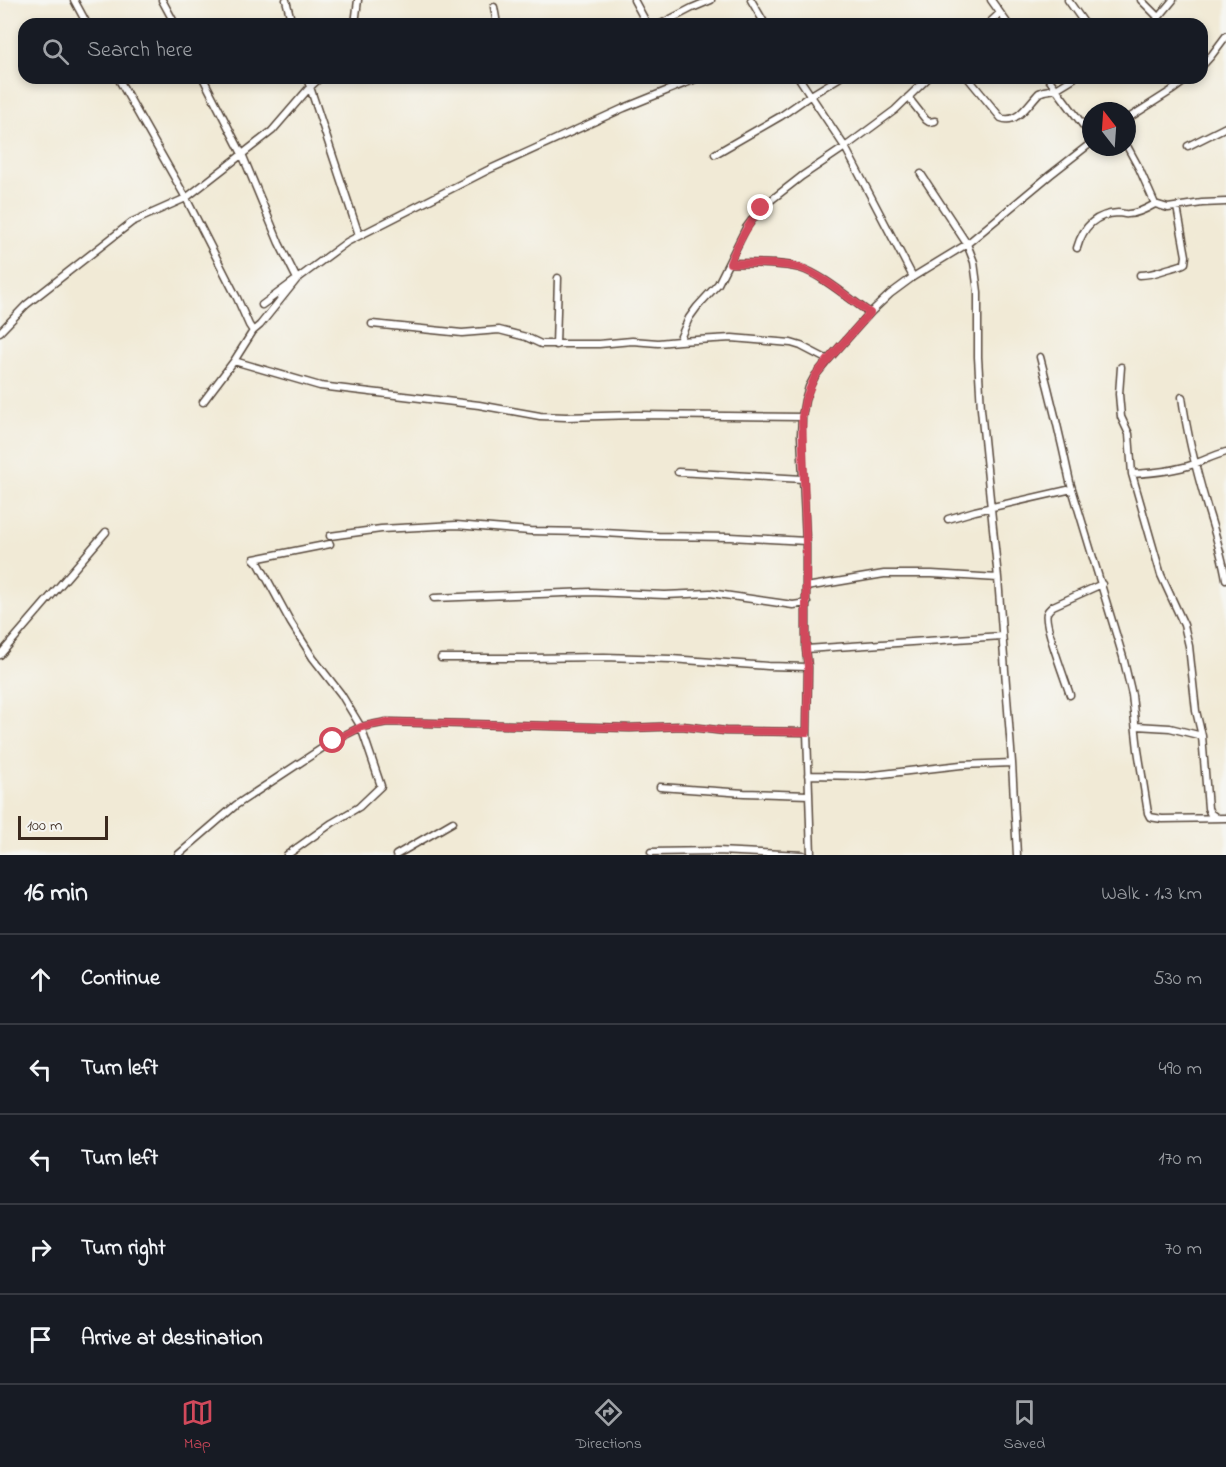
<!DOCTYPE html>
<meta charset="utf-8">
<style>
body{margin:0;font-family:"Indie Flower",sans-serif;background:#242831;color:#f1f3f6}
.compass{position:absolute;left:1082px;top:102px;width:54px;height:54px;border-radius:50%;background:#171b24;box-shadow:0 3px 9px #0003;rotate:343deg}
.scale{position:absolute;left:18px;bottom:15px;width:90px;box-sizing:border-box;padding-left:6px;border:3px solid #3b2a1e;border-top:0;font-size:16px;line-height:21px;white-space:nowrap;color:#3b2a1e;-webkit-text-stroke:4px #f6f6f2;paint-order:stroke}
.stop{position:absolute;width:18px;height:18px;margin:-14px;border:4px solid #d1495b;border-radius:50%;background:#fff}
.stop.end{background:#d1495b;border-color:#fff;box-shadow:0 2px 6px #0008}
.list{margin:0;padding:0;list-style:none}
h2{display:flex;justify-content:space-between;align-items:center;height:78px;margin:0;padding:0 24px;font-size:26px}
h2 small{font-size:20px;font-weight:400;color:#9ea1a6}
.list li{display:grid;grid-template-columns:39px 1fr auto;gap:18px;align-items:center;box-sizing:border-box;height:90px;padding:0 24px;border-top:2px solid #363941}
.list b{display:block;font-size:22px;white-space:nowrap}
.list em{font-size:20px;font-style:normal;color:#9ea1a6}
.icon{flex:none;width:33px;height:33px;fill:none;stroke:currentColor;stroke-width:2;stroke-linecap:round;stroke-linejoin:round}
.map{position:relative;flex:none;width:1226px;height:855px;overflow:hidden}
.search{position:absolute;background:#171b24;box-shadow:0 3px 9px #0003;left:18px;right:18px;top:18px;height:66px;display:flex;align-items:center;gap:15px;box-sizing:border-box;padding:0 21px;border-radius:18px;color:#9ea1a6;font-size:22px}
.sheet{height:528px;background:#171b24}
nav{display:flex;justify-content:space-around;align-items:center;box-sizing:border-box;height:84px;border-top:2px solid #363941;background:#171b24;font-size:16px;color:#9ea1a6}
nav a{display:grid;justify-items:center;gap:3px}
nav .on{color:#d1495b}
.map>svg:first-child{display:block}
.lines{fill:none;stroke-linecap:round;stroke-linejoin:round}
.minor-casing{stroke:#56473a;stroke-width:9}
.minor{stroke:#fff;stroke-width:6}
.route{stroke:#d1495b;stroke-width:8}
</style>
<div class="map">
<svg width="1226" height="855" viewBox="0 0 1226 855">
<rect width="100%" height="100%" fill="#f6f6f2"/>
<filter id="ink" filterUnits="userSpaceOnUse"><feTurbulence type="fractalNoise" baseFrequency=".0167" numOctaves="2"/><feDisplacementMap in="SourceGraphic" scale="12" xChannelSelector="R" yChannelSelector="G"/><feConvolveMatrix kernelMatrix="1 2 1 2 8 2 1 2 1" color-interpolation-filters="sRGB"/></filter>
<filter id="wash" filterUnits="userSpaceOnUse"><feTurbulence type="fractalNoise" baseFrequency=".008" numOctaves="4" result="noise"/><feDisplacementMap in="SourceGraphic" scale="24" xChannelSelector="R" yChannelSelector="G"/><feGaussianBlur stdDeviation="1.35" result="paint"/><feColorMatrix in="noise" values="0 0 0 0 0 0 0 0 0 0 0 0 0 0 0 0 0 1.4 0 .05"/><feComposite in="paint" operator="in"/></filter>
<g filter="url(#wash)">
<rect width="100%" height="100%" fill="#f1ead6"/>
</g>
<g filter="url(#ink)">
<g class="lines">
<defs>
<path id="minor" d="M74 0 87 24
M162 0 175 24
M286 0 292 24
M634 0 647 24
M751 0 765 24
M991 0 1008 24
M1068 0 1085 24
M1141 0 1158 17
M494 7 497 24
M355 24 358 0
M661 24 692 8 711 0
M988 24 1000 13
M1153 24 1173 0
M1202 66 1211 56 1226 36
M118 78 186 198 237 298 249 325 253 331
M203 78 242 154 279 243 297 279 260 325 253 331 234 361 203 402
M307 78 359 235
M799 78 845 147 913 277
M968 78 1001 118C1017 125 1029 103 1039 93L1044 91 1056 89 1074 78
M1048 78 1091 136
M908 97 926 120 929 122 935 121
M1127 119 1171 91 1189 78
M1127 146 1139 168 1155 204 1168 208 1202 203 1226 202
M1188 146 1226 127
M715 154 781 116 811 95 839 78
M921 174 967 244 974 262 978 292V357L981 409 998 578 1012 763 1017 855
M1077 248C1083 227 1095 214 1118 213 1122 213 1125 215 1128 214 1137 214 1148 208 1155 204
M730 263C751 264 779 262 800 268 821 274 851 300 870 313
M1140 275C1152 275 1160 271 1171 268 1176 266 1181 266 1185 263L1186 256 1177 207
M262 305 347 242 488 170 624 108 698 78
M372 324 462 333 499 330 526 337 541 344H599L632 341 658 343 679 341
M0 332 26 305 132 222 186 198 272 131 310 87 320 78
M556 345 558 278
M1040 357C1051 398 1061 440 1070 482L1123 657 1132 695 1138 750 1148 813 1150 817 1162 819 1226 818
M828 360 801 346 791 343 732 338 679 341 689 318 697 307 718 284 746 228 761 208 802 176 845 147 895 110 928 78
M234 361 320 386 479 405 540 416 566 417 637 415 802 417
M1121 367 1119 394 1121 417 1129 434 1132 474 1161 575 1184 625 1189 646 1196 711 1202 736 1208 808 1210 813 1217 818
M1182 397C1187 435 1196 470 1207 507 1214 530 1222 554 1226 579
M678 472 803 479
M1132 474C1153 473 1174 471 1194 464 1205 460 1215 455 1226 452
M948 519 975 511 1072 489
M330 536 381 529 456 525 530 531 586 532 658 536 730 537 806 541
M806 587 884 574H932L998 578
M434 598 590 592 665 595 710 593 793 605 807 603
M806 649 1002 636
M0 655 106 532
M441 658H529L604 657 671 659 768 666 808 667
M1070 695C1066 682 1043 623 1047 613 1048 610 1051 608 1053 606L1102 584
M1136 726 1170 728 1202 736
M808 775 865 776 961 765 1012 763
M660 787 744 793 809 795
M651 852 717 851 803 855
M178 855 236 805 333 741 361 727 387 722 630 728 682 726 725 731 807 732
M287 855 332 823 359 807 381 786 361 727 341 694 313 658 291 623 259 564 254 559 330 544
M396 855 453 822
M811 855 807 732 808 667 806 649V541L801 435 802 417 805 400 809 387 815 376 828 360 870 313 890 294 913 277 967 244 1050 175 1091 143"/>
</defs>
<!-- minor casing -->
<use href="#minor" class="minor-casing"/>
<!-- minor -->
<use href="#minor" class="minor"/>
</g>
</g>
<g class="lines" filter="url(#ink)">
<!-- route -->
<path class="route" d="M333 741 361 727 387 722 630 728 682 726 725 731 807 732 808 667 806 649V541L802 417 805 400 815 376 828 360 870 313C851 300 821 274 800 268 778 262 752 264 730 263 738 241 747 226 761 208"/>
</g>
</svg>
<svg class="compass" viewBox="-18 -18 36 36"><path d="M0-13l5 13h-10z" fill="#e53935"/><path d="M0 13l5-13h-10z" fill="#9ea1a6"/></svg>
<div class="scale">100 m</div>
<div class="stop" style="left:333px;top:741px"></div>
<div class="stop end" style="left:761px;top:208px"></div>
<div class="search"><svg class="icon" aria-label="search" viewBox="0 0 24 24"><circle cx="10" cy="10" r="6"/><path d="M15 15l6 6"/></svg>Search here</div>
</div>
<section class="sheet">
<h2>16 min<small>Walk · 1.3 km</small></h2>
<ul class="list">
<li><svg class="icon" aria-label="ahead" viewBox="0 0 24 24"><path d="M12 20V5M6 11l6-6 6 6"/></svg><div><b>Continue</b></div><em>530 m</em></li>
<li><svg class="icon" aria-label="left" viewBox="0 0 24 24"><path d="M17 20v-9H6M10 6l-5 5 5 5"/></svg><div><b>Turn left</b></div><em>490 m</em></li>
<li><svg class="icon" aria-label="left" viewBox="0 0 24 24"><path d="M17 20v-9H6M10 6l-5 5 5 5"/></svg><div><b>Turn left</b></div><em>170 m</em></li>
<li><svg class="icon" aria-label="right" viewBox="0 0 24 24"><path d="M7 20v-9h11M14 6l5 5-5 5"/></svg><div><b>Turn right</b></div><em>70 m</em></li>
<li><svg class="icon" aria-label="arrive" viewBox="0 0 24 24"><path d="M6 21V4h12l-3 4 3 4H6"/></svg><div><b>Arrive at destination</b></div></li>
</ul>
</section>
<nav>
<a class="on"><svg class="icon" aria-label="map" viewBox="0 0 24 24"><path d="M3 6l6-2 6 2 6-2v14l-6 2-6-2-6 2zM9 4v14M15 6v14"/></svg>Map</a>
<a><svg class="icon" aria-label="directions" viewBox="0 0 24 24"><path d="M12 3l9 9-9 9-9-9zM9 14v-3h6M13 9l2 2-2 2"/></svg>Directions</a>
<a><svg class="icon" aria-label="saved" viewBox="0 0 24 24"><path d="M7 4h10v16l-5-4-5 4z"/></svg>Saved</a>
</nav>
